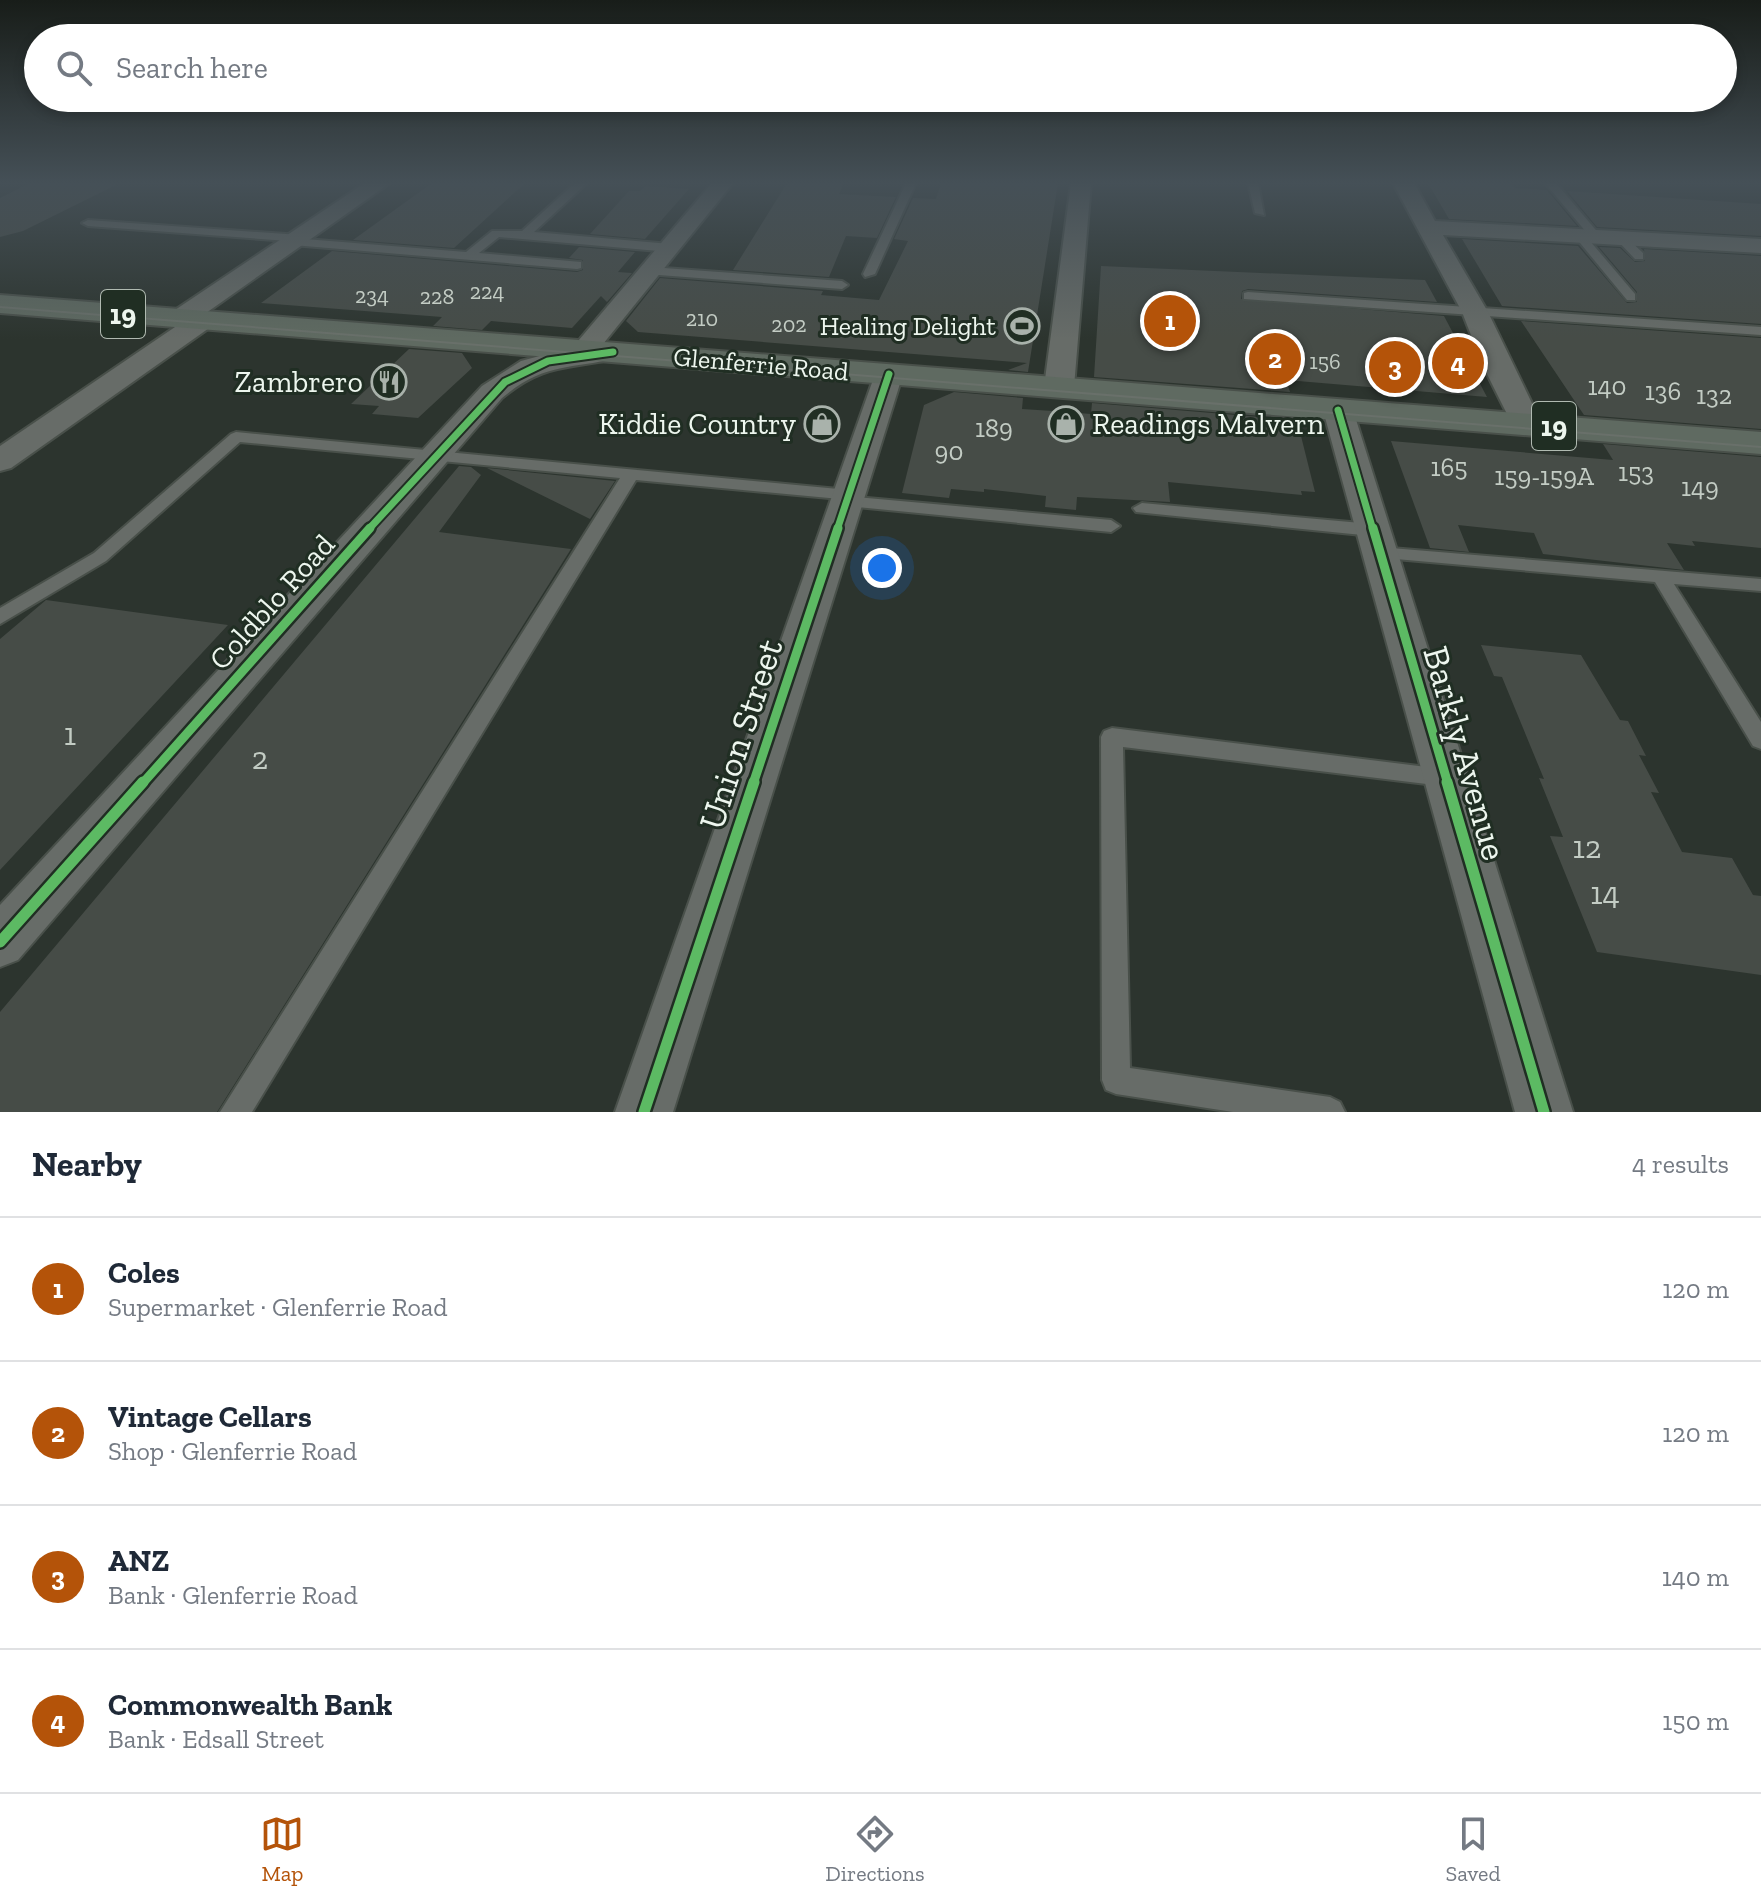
<!DOCTYPE html>
<meta charset="utf-8">
<style>
body{margin:0;font-family:"Zilla Slab",serif;background:#f6f6f7;color:#1f2937}
.you{position:absolute;left:882px;top:568px;width:28px;height:28px;margin:-20px;border:6px solid #fff;border-radius:50%;background:#1a73e8;box-shadow:0 0 0 12px #1a73e833}
.badge{display:grid;place-items:center;width:52px;height:52px;border-radius:50%;background:#b45309;color:#fff;font-size:26px;font-weight:700}
.pin{position:absolute;translate:-50% -50%;border:4px solid #fff;box-shadow:0 2px 8px #0006}
.list{margin:0;padding:0;list-style:none}
h2{display:flex;justify-content:space-between;align-items:center;height:104px;margin:0;padding:0 32px;font-size:34px}
h2 small{font-size:26px;font-weight:400;color:#747a83}
.list li{display:grid;grid-template-columns:52px 1fr auto;gap:24px;align-items:center;box-sizing:border-box;height:144px;padding:0 32px;border-top:2px solid #e0e1e3}
.list b{display:block;font-size:30px;white-space:nowrap}
.list p{margin:0;font-size:26px;white-space:nowrap;color:#747a83}
.list em{font-size:26px;font-style:normal;color:#747a83}
.icon{flex:none;width:44px;height:44px;fill:none;stroke:currentColor;stroke-width:2;stroke-linecap:round;stroke-linejoin:round}
.map{position:relative;flex:none;width:1761px;height:1112px;overflow:hidden}
.search{position:absolute;background:#fff;box-shadow:0 4px 12px #0003;left:24px;right:24px;top:24px;height:88px;display:flex;align-items:center;gap:20px;box-sizing:border-box;padding:0 28px;border-radius:44px;color:#747a83;font-size:30px}
.sheet{height:680px;background:#fff}
nav{display:flex;justify-content:space-around;align-items:center;box-sizing:border-box;height:112px;border-top:2px solid #e0e1e3;background:#fff;font-size:22px;color:#747a83}
nav a{display:grid;justify-items:center;gap:4px}
nav .on{color:#b45309}
.map>svg:first-child{display:block}
.building{fill:#464c47}
.lines{fill:none;stroke-linecap:round;stroke-linejoin:round}
.lane-casing{stroke:#49504a;stroke-width:4}
.street-casing{stroke:#49504a;stroke-width:4}
.primary-casing{stroke:#49504a;stroke-width:4}
.lane{fill:#676c68;fill-rule:evenodd}
.street{fill:#676c68;fill-rule:evenodd}
.primary{fill:#5f6a61;fill-rule:evenodd}
.tram{stroke:#69706a;stroke-width:2}
.cycleway-far2-casing{stroke:#202e23;stroke-width:11}
.cycleway-far1-casing{stroke:#202e23;stroke-width:14}
.cycleway-casing{stroke:#202e23;stroke-width:16}
.cycleway-far2{stroke:#5cba63;stroke-width:7}
.cycleway-far1{stroke:#5cba63;stroke-width:9}
.cycleway{stroke:#5cba63;stroke-width:11}
.labels{text-anchor:middle;stroke-width:6;stroke-linejoin:round;paint-order:stroke}
.far-number-label{font-size:22px;fill:#c3ccc4}
.far-poi-label{font-size:26px;fill:#edf6ee;stroke:#202e23;text-anchor:end}
.far-street-label{font-size:26px;fill:#edf6ee;stroke:#202e23}
.number-label{font-size:26px;fill:#c3ccc4}
.shield{fill:#202e23;stroke:#b0bab1;stroke-width:2}
.shield-label{font-size:28px;font-weight:bold;fill:#edf6ee}
.poi-label{font-size:30px;fill:#edf6ee;stroke:#202e23;text-anchor:end}
.street-label{font-size:30px;fill:#edf6ee;stroke:#202e23}
.near-number-label{font-size:32px;fill:#c3ccc4}
.near-street-label{font-size:36px;fill:#edf6ee;stroke:#202e23}
</style>
<div class="map">
<svg width="1761" height="1112" viewBox="0 0 1761 1112">
<rect width="100%" height="100%" fill="#2c342e"/>
<!-- building -->
<path class="building" d="M30 183H120L23 231 0 237V198Z
M432 183H525L454 248 353 240Z
M787 183H844L839 194 896 197 877 238 846 236 829 277 733 270Z
M941 183H1058L1028 372 1008 370 1027 363 638 332 626 321 660 278 823 291 821 295 879 300 908 241 894 239 913 198 936 199Z
M1428 183H1511L1515 188 1547 190 1577 226 1449 219Z
M645 186 689 189 645 239 590 234 629 191H640Z
M1567 191 1761 204V236L1597 227Z
M1462 239 1578 246 1627 303 1637 302V292L1599 247 1620 248 1635 262 1645 261 1644 249 1761 256V324L1502 306Z
M579 247 635 252 618 272 632 273 607 302 601 296 572 328 491 321 482 330 433 326 442 317 261 303 332 251 577 272 583 270V260L569 258Z
M1101 266 1425 280 1437 302 1248 289 1242 291 1241 299 1444 316 1487 397 1286 380 1290 392 1094 377Z
M1521 321 1761 338V429L1584 415Z
M409 349 462 353 472 368 418 418 372 414 379 406 351 404Z
M954 392 1023 398 1022 409 1053 411 1091 414 1092 403 1297 420 1315 492 1301 491 1302 495 1168 482 1170 502 1077 497 1076 510 1045 507 1046 496 984 489V492L951 489 949 498 902 493 924 405Z
M1391 441 1613 460 1603 444 1761 457V548L1692 541 1695 546 1667 543 1684 570 1543 554 1534 533 1458 525 1469 552 1430 548Z
M459 466 471 467 481 475 439 532 571 549 217 1112H0V1012Z
M487 468 615 481 590 519Z
M46 600 228 625 0 870V639Z
M1481 645 1581 655 1620 720 1628 721 1646 756 1639 755 1659 793 1651 792 1682 852 1732 858 1753 895 1761 896V975L1597 952 1550 836 1563 837 1539 778 1544 779 1502 677 1494 676Z"/>
<g class="lines">
<defs>
<path id="lane" d="M575 183H587L534 232 670 244 676 248 670 252 499 237 479 253 581 262V268L577 269 293 245 288 241 88 226 82 223 88 220 300 235 305 239 466 252 492 231H522Z
M906 183H916L875 274 865 277 863 274Z
M1248 183H1258L1264 215 1255 213Z
M1545 183H1556L1600 235V239H1592Z
M1576 234H1584L1635 294V300H1627L1576 238Z
M1617 236H1625L1643 253V259H1635L1617 240Z
M650 267 842 281 848 285 842 289 646 274 644 271Z
M1248 292 1761 327V335L1244 299V293Z
M236 432 849 490 855 491 856 497 1111 520 1120 526 1111 532 847 506 841 505 840 499 636 480 252 1112H220L620 478 240 442 106 561 0 624V608L94 553 231 434Z
M1142 503 1372 524 1381 530 1372 536 1136 512 1133 508Z
M1379 547 1761 579V591L1674 584 1761 722V749L1753 746 1655 582 1373 557 1370 553 1373 549Z
M1112 728 1451 770 1454 777 1451 784 1443 786 1123 747 1130 1068 1330 1097 1340 1102 1345 1112H1233L1116 1094 1106 1090 1102 1080 1101 737 1104 731Z"/>
<path id="street" d="M365 183H390L206 313 216 320 212 326 11 468 0 471V446L178 325 168 318 172 312Z
M712 183H733L603 344 617 346 621 352 617 358C568 370 545 362 502 398L18 960 0 967V905L482 386 521 361 573 347Z
M1071 183H1091L1074 387 1069 393H1049L1044 387Z
M1393 183H1414L1435 221 1761 239V253L1443 235 1488 312 1542 424 1538 430H1516L1512 424 1483 366 1462 312Z
M889 365 899 368 903 374 673 1112H615L875 374 879 368Z
M1338 401 1349 404 1353 410 1573 1112H1515L1323 410 1327 404Z"/>
<path id="primary" d="M0 295 1761 432V454L0 313Z"/>
</defs>
<!-- lane casing -->
<use href="#lane" class="lane-casing"/>
<!-- street casing -->
<use href="#street" class="street-casing"/>
<!-- primary casing -->
<use href="#primary" class="primary-casing"/>
<!-- lane -->
<use href="#lane" class="lane"/>
<!-- street -->
<use href="#street" class="street"/>
<!-- primary -->
<use href="#primary" class="primary"/>
<!-- tram -->
<path class="tram" d="M0 307 1761 447"/>
<defs>
<path id="cycleway-far2" d="M1338 410 1373 530
M368 530 505 382 548 361 613 352
M837 530 889 374"/>
<path id="cycleway-far1" d="M1373 528 1448 784
M142 784 370 528
M753 784 838 528"/>
<path id="cycleway" d="M1447 782 1544 1112
M0 942 143 782
M644 1112 754 782"/>
</defs>
<!-- cycleway-far2 casing -->
<use href="#cycleway-far2" class="cycleway-far2-casing"/>
<!-- cycleway-far1 casing -->
<use href="#cycleway-far1" class="cycleway-far1-casing"/>
<!-- cycleway casing -->
<use href="#cycleway" class="cycleway-casing"/>
<!-- cycleway-far2 -->
<use href="#cycleway-far2" class="cycleway-far2"/>
<!-- cycleway-far1 -->
<use href="#cycleway-far1" class="cycleway-far1"/>
<!-- cycleway -->
<use href="#cycleway" class="cycleway"/>
</g>
<!-- sky -->
<linearGradient id="sky" x2="0" y2="1"><stop stop-color="#181d19"/><stop offset="0.54" stop-color="#455057"/><stop offset="1" stop-color="#455057" stop-opacity="0"/></linearGradient>
<rect width="1761" height="339" fill="url(#sky)"/>
<!-- icons -->
<defs>
<symbol id="stadium-ring" viewBox="-11 -11 22 22"><circle r="9.5" fill="#202e23" stroke="#a9b2ab" stroke-width="1.5"/><path d="M0-5a6.5 5 0 1 0 0 10a6.5 5 0 1 0 0-10ZM-3.5-1.8h7v3.6h-7Z" fill="#a9b2ab"/></symbol>
<symbol id="restaurant-ring" viewBox="-11 -11 22 22"><circle r="9.5" fill="#202e23" stroke="#a9b2ab" stroke-width="1.5"/><path d="M-5-6h1v4h1v-4h1v4h1v-4h1v5L-1.5 .5V6h-2V.5L-5-1ZM5-6V6H3V1.5H1.5Q1.5-4 5-6Z" fill="#a9b2ab"/></symbol>
<symbol id="shop-ring" viewBox="-11 -11 22 22"><circle r="9.5" fill="#202e23" stroke="#a9b2ab" stroke-width="1.5"/><path d="M-5-2.5h2.3a2.7 3.5 0 0 1 5.4 0H5L5.5 6h-11ZM-1.5-2.5h3a1.5 2.3 0 0 0-3 0Z" fill="#a9b2ab"/></symbol>
</defs>
<g fill-rule="evenodd">
<use href="#stadium-ring" x="1002" y="306" width="40" height="40"/>
<use href="#restaurant-ring" x="369" y="362" width="40" height="40"/>
<use href="#shop-ring" x="802" y="404" width="40" height="40"/>
<use href="#shop-ring" x="1046" y="404" width="40" height="40"/>
</g>
<g class="labels">
<!-- far-number labels -->
<g class="far-number-label">
<text x="487" y="299">224</text>
<text x="372" y="303">234</text>
<text x="437" y="304">228</text>
<text x="702" y="326">210</text>
<text x="789" y="332">202</text>
<text x="1325" y="369">156</text>
</g>
<!-- far-poi labels -->
<g class="far-poi-label">
<text x="996" y="335">Healing Delight</text>
</g>
<!-- far-street labels -->
<g class="far-street-label">
<text transform="translate(761 364) rotate(5)" y="9">Glenferrie Road</text>
</g>
<!-- number labels -->
<g class="number-label">
<text x="1607" y="395">140</text>
<text x="1663" y="400">136</text>
<text x="1714" y="404">132</text>
<text x="994" y="437">189</text>
<text x="949" y="460">90</text>
<text x="1449" y="476">165</text>
<text x="1636" y="481">153</text>
<text x="1544" y="485">159-159A</text>
<text x="1700" y="496">149</text>
</g>
<!-- shield labels -->
<g class="shield">
<rect x="101" y="290" width="44" height="48" rx="6"/>
<rect x="1532" y="402" width="44" height="48" rx="6"/>
</g>
<g class="shield-label">
<text x="123" y="324">19</text>
<text x="1554" y="436">19</text>
</g>
<!-- poi labels -->
<g class="poi-label">
<text x="363" y="392">Zambrero</text>
<text x="796" y="434">Kiddie Country</text>
<text x="1092" y="434" text-anchor="start">Readings Malvern</text>
</g>
<!-- street labels -->
<g class="street-label">
<text transform="translate(272 602) rotate(-48)" y="10">Coldblo Road</text>
</g>
<!-- near-number labels -->
<g class="near-number-label">
<text x="70" y="745">1</text>
<text x="260" y="769">2</text>
<text x="1587" y="858">12</text>
<text x="1605" y="904">14</text>
</g>
<!-- near-street labels -->
<g class="near-street-label">
<text transform="translate(740 734) rotate(-72)" y="13">Union Street</text>
<text transform="translate(1466 753) rotate(74)" y="13">Barkly Avenue</text>
</g>
</g>
</svg>
<div class="you"></div>
<div class="pin badge" style="left:1170px;top:321px">1</div>
<div class="pin badge" style="left:1275px;top:359px">2</div>
<div class="pin badge" style="left:1395px;top:367px">3</div>
<div class="pin badge" style="left:1458px;top:363px">4</div>
<div class="search"><svg class="icon" aria-label="search" viewBox="0 0 24 24"><circle cx="10" cy="10" r="6"/><path d="M15 15l6 6"/></svg>Search here</div>
</div>
<section class="sheet">
<h2>Nearby<small>4 results</small></h2>
<ul class="list">
<li><span class="badge">1</span><div><b>Coles</b><p>Supermarket · Glenferrie Road</p></div><em>120 m</em></li>
<li><span class="badge">2</span><div><b>Vintage Cellars</b><p>Shop · Glenferrie Road</p></div><em>120 m</em></li>
<li><span class="badge">3</span><div><b>ANZ</b><p>Bank · Glenferrie Road</p></div><em>140 m</em></li>
<li><span class="badge">4</span><div><b>Commonwealth Bank</b><p>Bank · Edsall Street</p></div><em>150 m</em></li>
</ul>
</section>
<nav>
<a class="on"><svg class="icon" aria-label="map" viewBox="0 0 24 24"><path d="M3 6l6-2 6 2 6-2v14l-6 2-6-2-6 2zM9 4v14M15 6v14"/></svg>Map</a>
<a><svg class="icon" aria-label="directions" viewBox="0 0 24 24"><path d="M12 3l9 9-9 9-9-9zM9 14v-3h6M13 9l2 2-2 2"/></svg>Directions</a>
<a><svg class="icon" aria-label="saved" viewBox="0 0 24 24"><path d="M7 4h10v16l-5-4-5 4z"/></svg>Saved</a>
</nav>
